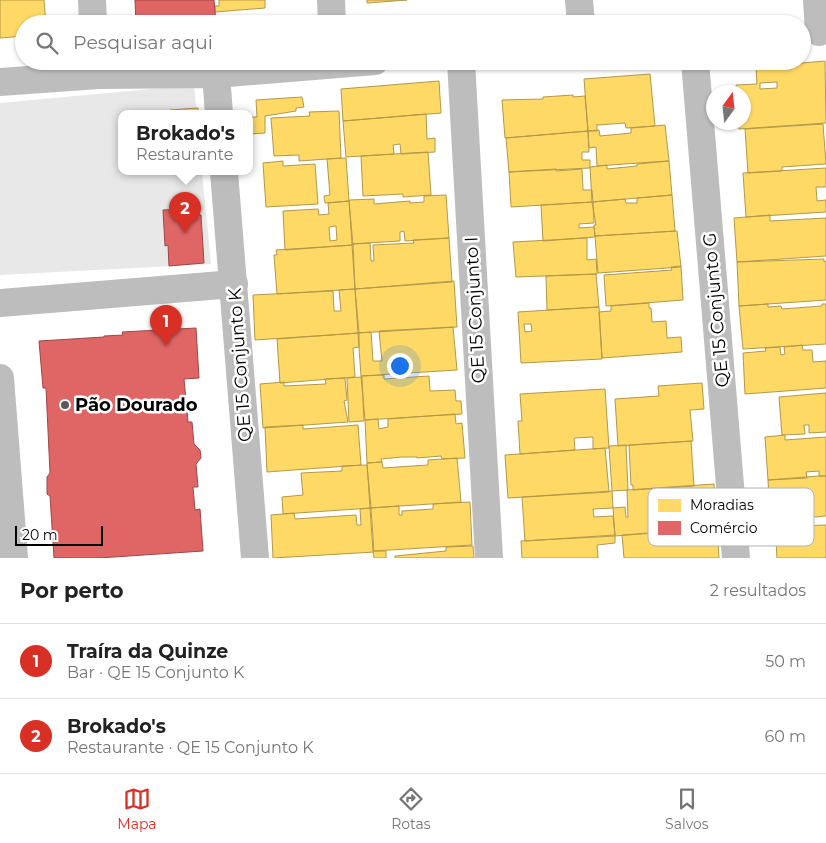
<!DOCTYPE html>
<html lang="pt">
<meta charset="utf-8">
<style>
body{margin:0;font-family:Montserrat,sans-serif;background:#f6f6f6;color:#222}
.compass{position:absolute;left:706px;top:85px;width:45px;height:45px;border-radius:50%;background:#fff;box-shadow:0 1px 4px #0004;rotate:15deg}
.scale{position:absolute;left:15px;bottom:12px;width:88px;box-sizing:border-box;padding-left:5px;border:2px solid #000;border-top:0;font-size:14px;line-height:18px;white-space:nowrap;color:#000;-webkit-text-stroke:4px #fff;paint-order:stroke}
.you{position:absolute;left:399px;top:365px;width:18px;height:18px;margin:-12px;border:4px solid #fff;border-radius:50%;background:#1a73e8;box-shadow:0 0 0 8px #1a73e833}
.badge{display:grid;place-items:center;width:32px;height:32px;border-radius:50%;background:#d93025;color:#fff;font-size:16px;font-weight:700}
.pin{position:absolute;translate:-50% -41px;filter:drop-shadow(0 1px 2px #0008)}
.pin::after{content:'';position:absolute;top:26px;width:18px;height:15px;background:inherit;clip-path:polygon(0 0,100% 0,50% 100%)}
.popup{position:absolute;left:118px;top:110px;width:135px;height:65px;box-sizing:border-box;display:grid;place-content:center;border-radius:10px;background:#fff;filter:drop-shadow(0 1px 4px #0005);font-size:16px;white-space:nowrap;color:#767676}
.popup b{font-size:19px;color:#222}
.popup::after{content:'';position:absolute;left:50%;top:100%;margin-left:-10px;border:10px solid transparent;border-top-color:#fff}
.list{margin:0;padding:0;list-style:none}
h2{display:flex;justify-content:space-between;align-items:center;height:65px;margin:0;padding:0 20px;font-size:21px}
h2 small{font-size:16px;font-weight:400;color:#767676}
.list li{display:grid;grid-template-columns:32px 1fr auto;gap:15px;align-items:center;box-sizing:border-box;height:75px;padding:0 20px;border-top:1px solid #e0e0e0}
.list b{display:block;font-size:19px;white-space:nowrap}
.list p{margin:0;font-size:16px;white-space:nowrap;color:#767676}
.list em{font-size:16px;font-style:normal;color:#767676}
.icon{flex:none;width:28px;height:28px;fill:none;stroke:currentColor;stroke-width:2;stroke-linecap:round;stroke-linejoin:round}
.map{position:relative;flex:none;width:826px;height:558px;overflow:hidden}
.search{position:absolute;background:#fff;box-shadow:0 1px 4px #0004;left:15px;right:15px;top:15px;height:55px;display:flex;align-items:center;gap:12px;box-sizing:border-box;padding:0 18px;border-radius:28px;color:#767676;font-size:19px}
.sheet{height:215px;background:#fff}
nav{display:flex;justify-content:space-around;align-items:center;box-sizing:border-box;height:70px;border-top:1px solid #e0e0e0;background:#fff;font-size:14px;color:#767676}
nav a{display:grid;justify-items:center;gap:2px}
nav .on{color:#d93025}
.map>svg:first-child{display:block}
.green{fill:#e8e8e8}
.homes{fill:#ffd966;stroke:#b29847;fill-rule:evenodd}
.shops{fill:#e06666;stroke:#9d4747}
.lines{fill:none;stroke-linecap:round;stroke-linejoin:round}
.minor{stroke:#bdbdbd;stroke-width:28}
.poi-dot{fill:#595959;stroke:#fff;stroke-width:2}
.labels{text-anchor:middle;stroke-width:5;stroke-linejoin:round;paint-order:stroke}
.street-label{font-size:18px;fill:#000;stroke:#fff}
.poi-label{font-size:18px;font-weight:bold;fill:#000;stroke:#fff;text-anchor:start}
.key{fill:#fff;stroke:#b2b2b2;stroke-width:1}
.key-label{font-size:14px;fill:#000}
</style>
<div class="map">
<svg width="826" height="558" viewBox="0 0 826 558">
<rect width="100%" height="100%" fill="#fff"/>
<!-- green -->
<path class="green" d="M194 85 197 114H121V172H202L211 264 0 275V103Z"/>
<!-- homes -->
<path class="homes" d="M0 0H44L46 24H24V36L0 38Z
M219 0H265V8L215 12V6H219Z
M367 0H407L367 3Z
M825 61 826 123 739 129 738 122H744V92H736V85L757 84 756 67ZM777 82V88L760 89V83Z
M650 74 655 126 626 128 625 123 598 125 597 124V131H588L584 79Z
M439 81 441 113 343 121 341 89Z
M573 95V97L585 96 588 131 505 138 502 100 543 99V97Z
M302 97 304 107 296 108V111L265 116V133L250 134 249 117H257L256 100Z
M198 108V114H170V110Z
M339 111 341 158 299 161V155L274 156 271 118 310 116 309 112Z
M426 114 427 139 435 138V152L401 154 400 144 393 145 394 154 346 157 343 121Z
M823 124 826 164 782 167V171L748 173 745 129Z
M665 125 669 161H667L597 166 596 147 589 148 588 131 599 130 600 136 631 133V128Z
M588 131 589 152H582V160H590V168L509 172 506 138Z
M428 152 431 195 403 197V194L363 196 361 156Z
M346 158 349 201 325 203 324 196 330 195 327 159Z
M283 161V166L315 164 318 204 266 207 263 163Z
M669 161 672 195 592 202 590 167 607 165V169L637 166V164Z
M826 168V187H816L817 201 826 200V212L746 217 743 173Z
M556 169V171L582 169 583 190H592L593 202 511 207 509 172Z
M446 195 449 238 405 241 404 231 400 232V241L352 244 349 200 374 199V204L410 201V203L424 202V196Z
M672 195 675 231 595 236 594 225H596L592 202 625 199 626 203H637V198Z
M349 201 353 245 285 250 283 211 318 209 319 215 329 214 328 203ZM336 226 337 240 330 241 329 227Z
M593 202 594 223 579 224V228L594 227 595 237 543 241 541 205Z
M770 215V221L826 218V256L737 262 734 218Z
M677 231 681 267 598 273 595 236Z
M449 238 452 282 355 289 352 244 370 243 371 261H374L373 245 414 243 413 240Z
M587 238V260L596 259 597 274 516 277 513 242Z
M353 245 355 289 277 294 274 255H277L276 250Z
M824 259V262L826 261V300L739 306 737 262Z
M681 266 683 300 606 306 604 275 672 270 671 267Z
M596 274 599 307 547 310 546 276Z
M454 281 457 327 358 333 355 289Z
M355 289 359 333 255 340 253 295 333 291 334 311H341L339 290Z
M649 303V308H651L652 322 666 321 667 338 681 337 682 352 602 358 599 312 611 311V306Z
M768 304V307L781 306 782 309 822 306V304H826V344L743 349 739 306Z
M599 307 602 359 521 363 518 312ZM524 324H531L532 331 525 332Z
M453 327 457 370 361 376 358 333 371 332 373 361H382L379 331Z
M359 333V347L353 348 355 377 280 383 277 339Z
M802 345 803 350H812L813 362 826 361V388L745 394 743 353 766 351 765 348 780 347 781 355 785 354 784 347Z
M384 375V379L429 376 430 391 455 390 456 401H461L462 414 365 420 361 376Z
M362 377 364 421 349 422 347 378Z
M345 378 347 400 344 401 348 422 263 428 260 384 284 382V386L326 384 325 379Z
M702 383 704 409 690 410 693 441 618 446 615 399 659 396 658 386Z
M605 389 609 448 593 449V437L574 438 575 450 520 454 518 421H522L520 394Z
M826 393V432L809 433V425H804L805 434 782 435 779 397Z
M455 414 456 424 462 423 465 458 442 459 441 456 417 458V457H402L381 459 382 462 367 463 365 420 378 419 379 429 388 427V419Z
M303 425V429L358 425 361 465 267 472 265 427Z
M785 435V440L826 437V476H819V471L806 472 807 478 768 480 765 437Z
M691 441 694 486 633 490V485H631L629 445Z
M626 445 628 490 612 491 609 446Z
M605 448 609 492 508 498 505 455Z
M457 458 461 502 370 508 367 463 382 462 383 468 428 465V460Z
M367 465 371 508 283 514 282 497 303 495 301 473 342 471V466Z
M819 476H826V516L804 518V521L757 524 755 498H769L768 480Z
M714 484 717 528 615 536 613 508 625 507 626 517H628L627 490Z
M612 491 613 508 593 509 594 517 613 516 615 535 525 541 522 497Z
M470 502 472 545 373 551 370 508 399 506V515H402V511L433 509V504Z
M371 508 374 552 273 558 271 515 294 513 295 519 356 515 357 525H361L360 509Z
M798 522V526L826 525V558H777L775 523Z
M717 528 719 558H624L622 535Z
M615 536V543L597 545 598 558H522L521 541Z
M473 546 474 558H395V556L446 551V547Z
M373 551H386V558H374Z"/>
<!-- shops -->
<path class="shops" d="M135 0H214L216 24H136Z
M185 209 186 216 201 215 204 263 169 266 168 245 165 246 163 210Z
M196 328 199 378 184 379 188 422H192L194 444 200 450 201 458 196 464 198 487H193L195 510 200 509 203 551 99 558H54L50 496 47 494V477L50 473 46 388H43L39 341 104 337V336L123 335 122 332Z"/>
<g class="lines">
<!-- minor -->
<path class="minor" d="M92 0 93 24
M331 0 332 24
M579 0 581 24
M817 0 819 32
M461 61 489 558
M695 61 736 558
M216 74 219 114
M0 82 98 75 216 74 375 61
M224 172 255 558
M0 303 234 284
M0 378 14 558"/>
</g>
<!-- markers -->
<circle class="poi-dot" cx="65" cy="405" r="5"/>
<g class="labels">
<!-- street labels -->
<g class="street-label">
<text transform="translate(475 310) rotate(-93)" y="6">QE 15 Conjunto I</text>
<text transform="translate(716 310) rotate(-95)" y="6">QE 15 Conjunto G</text>
<text transform="translate(240 365) rotate(-94)" y="6">QE 15 Conjunto K</text>
</g>
<!-- poi labels -->
<g class="poi-label">
<text x="75" y="411">Pão Dourado</text>
</g>
</g>
<!-- legend -->
<rect x="648" y="488" width="166" height="58" rx="8" class="key"/>
<rect x="658" y="499" width="23" height="13" fill="#ffd966"/>
<rect x="658" y="521" width="23" height="14" fill="#e06666"/>
<g class="key-label">
<text x="690" y="510">Moradias</text>
<text x="690" y="533">Comércio</text>
</g>
</svg>
<svg class="compass" viewBox="-18 -18 36 36"><path d="M0-13l5 13h-10z" fill="#e53935"/><path d="M0 13l5-13h-10z" fill="#767676"/></svg>
<div class="scale">20 m</div>
<div class="you"></div>
<div class="pin badge" style="left:166px;top:346px">1</div>
<div class="pin badge" style="left:185px;top:233px">2</div>
<div class="popup"><b>Brokado's</b>Restaurante</div>
<div class="search"><svg class="icon" aria-label="search" viewBox="0 0 24 24"><circle cx="10" cy="10" r="6"/><path d="M15 15l6 6"/></svg>Pesquisar aqui</div>
</div>
<section class="sheet">
<h2>Por perto<small>2 resultados</small></h2>
<ul class="list">
<li><span class="badge">1</span><div><b>Traíra da Quinze</b><p>Bar · QE 15 Conjunto K</p></div><em>50 m</em></li>
<li><span class="badge">2</span><div><b>Brokado's</b><p>Restaurante · QE 15 Conjunto K</p></div><em>60 m</em></li>
</ul>
</section>
<nav>
<a class="on"><svg class="icon" aria-label="map" viewBox="0 0 24 24"><path d="M3 6l6-2 6 2 6-2v14l-6 2-6-2-6 2zM9 4v14M15 6v14"/></svg>Mapa</a>
<a><svg class="icon" aria-label="directions" viewBox="0 0 24 24"><path d="M12 3l9 9-9 9-9-9zM9 14v-3h6M13 9l2 2-2 2"/></svg>Rotas</a>
<a><svg class="icon" aria-label="saved" viewBox="0 0 24 24"><path d="M7 4h10v16l-5-4-5 4z"/></svg>Salvos</a>
</nav>
